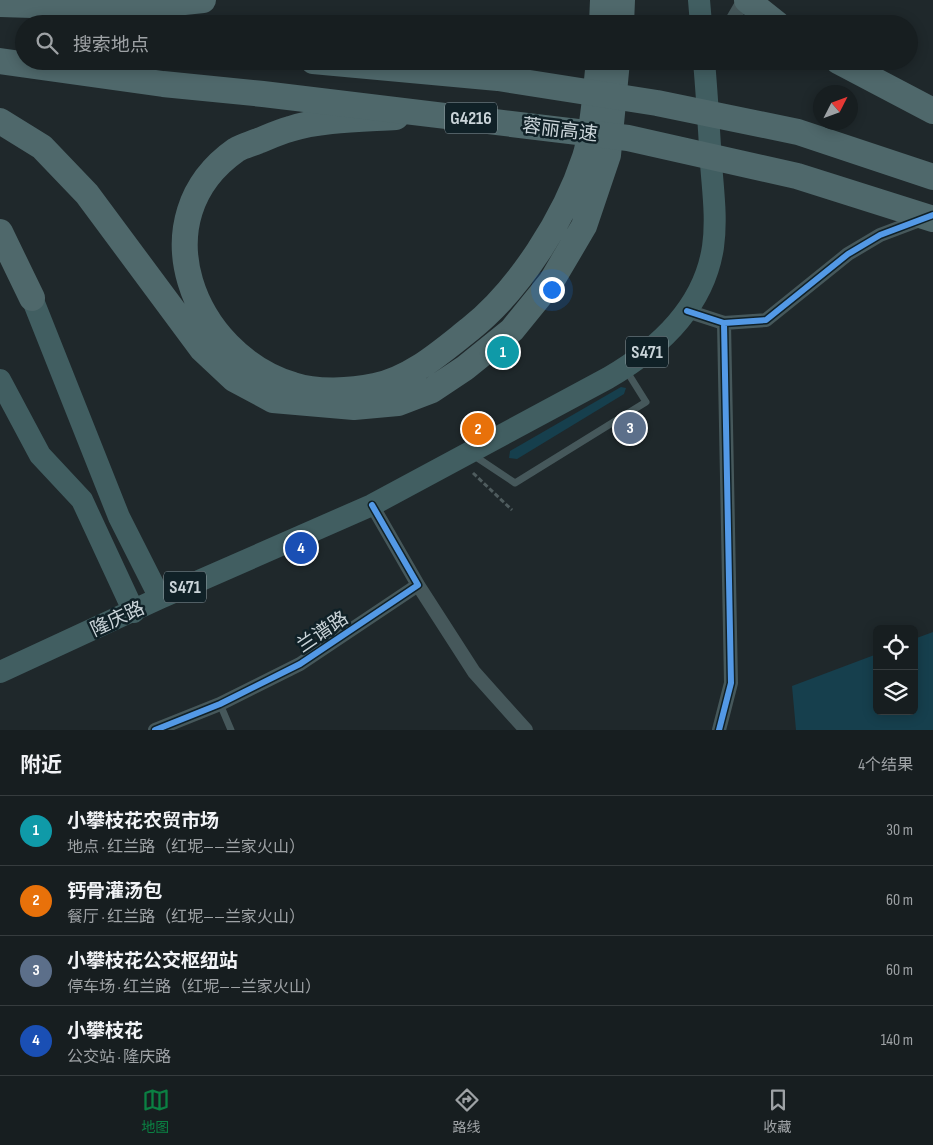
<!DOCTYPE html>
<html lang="zh">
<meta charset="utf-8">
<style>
body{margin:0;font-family:"Sofia Sans Condensed","Noto Sans SC",sans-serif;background:#202729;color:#f1f3f6}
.controls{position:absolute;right:15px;bottom:15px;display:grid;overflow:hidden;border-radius:8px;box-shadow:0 2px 12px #0003}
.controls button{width:45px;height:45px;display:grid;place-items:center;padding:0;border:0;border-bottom:1px solid #363c3e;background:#171e20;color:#f1f3f6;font:25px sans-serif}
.compass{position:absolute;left:813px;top:85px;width:45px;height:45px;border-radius:50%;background:#171e20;box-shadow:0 2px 12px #0003;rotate:48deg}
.you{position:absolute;left:551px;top:289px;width:18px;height:18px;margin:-12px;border:4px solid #fff;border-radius:50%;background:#1a73e8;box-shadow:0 0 0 8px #1a73e833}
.badge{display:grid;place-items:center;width:32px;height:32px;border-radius:50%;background:#0b8043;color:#fff;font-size:16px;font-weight:700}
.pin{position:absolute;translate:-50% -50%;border:2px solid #fff;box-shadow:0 1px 5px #0006}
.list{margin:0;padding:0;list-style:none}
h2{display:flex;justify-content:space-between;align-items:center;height:65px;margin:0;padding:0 20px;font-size:21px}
h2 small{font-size:16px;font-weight:400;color:#9ea2a5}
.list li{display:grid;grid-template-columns:32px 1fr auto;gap:15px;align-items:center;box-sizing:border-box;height:70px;padding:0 20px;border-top:1px solid #363c3e}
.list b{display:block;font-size:19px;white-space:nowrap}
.list p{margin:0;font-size:16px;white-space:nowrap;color:#9ea2a5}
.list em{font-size:16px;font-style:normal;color:#9ea2a5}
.icon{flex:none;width:28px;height:28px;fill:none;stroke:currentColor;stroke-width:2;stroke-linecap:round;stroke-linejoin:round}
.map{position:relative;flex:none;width:933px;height:730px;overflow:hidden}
.search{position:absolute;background:#171e20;box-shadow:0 2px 12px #0003;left:15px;right:15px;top:15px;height:55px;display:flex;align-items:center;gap:12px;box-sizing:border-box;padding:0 18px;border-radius:28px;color:#9ea2a5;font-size:19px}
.sheet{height:345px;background:#171e20}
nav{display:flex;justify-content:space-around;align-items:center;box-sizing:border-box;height:70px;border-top:1px solid #363c3e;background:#171e20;font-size:14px;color:#9ea2a5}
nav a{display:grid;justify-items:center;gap:2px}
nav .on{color:#0b8043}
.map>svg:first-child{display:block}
.green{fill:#163f4d}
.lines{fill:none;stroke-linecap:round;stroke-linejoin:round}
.path{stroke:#4f5c5e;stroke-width:3;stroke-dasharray:5 2.5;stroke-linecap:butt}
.lane{stroke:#46585b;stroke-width:7}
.street{stroke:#46585b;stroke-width:14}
.primary{stroke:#415e61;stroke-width:22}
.highway{stroke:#4f686b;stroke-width:26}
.highway-bridge{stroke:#4f686b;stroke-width:26}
.cycleway-casing{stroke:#102127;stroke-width:9}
.cycleway{stroke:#5399e6;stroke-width:6}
.labels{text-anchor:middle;stroke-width:5;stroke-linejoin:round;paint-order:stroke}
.shield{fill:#102127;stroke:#929ea4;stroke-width:1}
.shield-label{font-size:18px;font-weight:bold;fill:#cad4d9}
.street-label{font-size:19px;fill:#cad4d9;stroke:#102127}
</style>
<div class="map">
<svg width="933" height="730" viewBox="0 0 933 730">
<rect width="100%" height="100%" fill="#1f282b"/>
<!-- green -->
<path class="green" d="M621 387 626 388 624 394 517 459 509 458 510 451Z
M933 632V730H796L792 686 877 654V711H914V639Z"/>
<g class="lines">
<!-- path -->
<path class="path" d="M473 473 512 510"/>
<!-- lane -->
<path class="lane" d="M473 455 515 483 646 402 626 370
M220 704 231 730"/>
<!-- street -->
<path class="street" d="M730 24 744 0
M687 311 724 323 766 320 848 254 880 235 925 218
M418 585 474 672 526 730
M155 730 220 704 300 664 418 585 372 505
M719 730 731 683 724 323"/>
<!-- primary -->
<path class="primary" d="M699 0 701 24
M32 298 119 517 160 598
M0 380 40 455 82 500 134 612
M0 672 160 598 372 505 608 378C658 349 704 307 713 247 717 219 713 191 711 163 709 129 707 95 704 61"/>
<!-- highway -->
<path class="highway" d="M747 0 777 24
M0 4 128 8 203 0
M602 24 603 0
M621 24 622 0
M838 61 933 111
M396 117C364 119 320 119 290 129 279 132 268 137 258 141 251 144 242 146 236 150 139 218 192 354 293 385 317 393 351 391 375 386 411 379 442 351 470 329 520 289 565 218 585 157 593 133 596 87 599 61
M0 121 42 147 87 194 202 349 234 379 273 400 354 407 398 403 432 390 465 368 512 330 551 282 584 226 608 155 617 61
M0 232 32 298"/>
<!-- highway-bridge -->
<path class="highway-bridge" d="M0 61 163 84 263 94 628 138 797 176 933 219
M313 61 498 78 657 103 798 132 933 177"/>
<defs>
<path id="cycleway" d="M687 311 724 323 766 320 848 254 880 235 933 215
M155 730 220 704 300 664 418 585 372 505
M719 730 731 683 724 323"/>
</defs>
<!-- cycleway casing -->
<use href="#cycleway" class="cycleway-casing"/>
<!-- cycleway -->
<use href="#cycleway" class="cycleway"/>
</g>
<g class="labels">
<!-- shield labels -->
<g class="shield">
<rect x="445" y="102.5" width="52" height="31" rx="4"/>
<rect x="626" y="336.5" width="42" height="31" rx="4"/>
<rect x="164" y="571.5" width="42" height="31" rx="4"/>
</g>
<g class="shield-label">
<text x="471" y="124">G4216</text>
<text x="647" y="358">S471</text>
<text x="185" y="593">S471</text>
</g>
<!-- street labels -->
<g class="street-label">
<text transform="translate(560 129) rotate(7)" y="7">蓉丽高速</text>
<text transform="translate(117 618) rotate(-25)" y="7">隆庆路</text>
<text transform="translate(322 631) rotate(-34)" y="7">兰谱路</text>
</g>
</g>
</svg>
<div class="controls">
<button><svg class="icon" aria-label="locate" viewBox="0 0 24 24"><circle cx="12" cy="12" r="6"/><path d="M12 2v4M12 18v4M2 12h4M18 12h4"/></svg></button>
<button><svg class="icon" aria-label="layers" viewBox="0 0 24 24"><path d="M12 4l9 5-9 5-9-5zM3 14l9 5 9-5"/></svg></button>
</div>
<svg class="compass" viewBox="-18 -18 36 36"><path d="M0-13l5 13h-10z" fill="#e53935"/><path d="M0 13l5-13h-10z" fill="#9ea2a5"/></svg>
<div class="you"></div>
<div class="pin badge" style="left:503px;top:352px;background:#0f9aa8">1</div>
<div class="pin badge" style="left:478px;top:429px;background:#e8710a">2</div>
<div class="pin badge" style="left:630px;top:428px;background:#5c6f8a">3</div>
<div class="pin badge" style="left:301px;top:548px;background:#1a4fb4">4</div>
<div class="search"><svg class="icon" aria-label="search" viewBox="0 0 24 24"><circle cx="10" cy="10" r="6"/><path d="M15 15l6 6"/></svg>搜索地点</div>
</div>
<section class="sheet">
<h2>附近<small>4个结果</small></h2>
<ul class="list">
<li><span class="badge" style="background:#0f9aa8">1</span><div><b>小攀枝花农贸市场</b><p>地点 · 红兰路（红坭——兰家火山）</p></div><em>30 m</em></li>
<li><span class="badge" style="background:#e8710a">2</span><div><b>钙骨灌汤包</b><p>餐厅 · 红兰路（红坭——兰家火山）</p></div><em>60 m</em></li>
<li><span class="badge" style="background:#5c6f8a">3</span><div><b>小攀枝花公交枢纽站</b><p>停车场 · 红兰路（红坭——兰家火山）</p></div><em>60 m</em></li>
<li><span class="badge" style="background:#1a4fb4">4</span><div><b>小攀枝花</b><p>公交站 · 隆庆路</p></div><em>140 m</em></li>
</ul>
</section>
<nav>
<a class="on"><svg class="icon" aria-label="map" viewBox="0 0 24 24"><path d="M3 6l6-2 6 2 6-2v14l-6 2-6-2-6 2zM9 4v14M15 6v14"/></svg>地图</a>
<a><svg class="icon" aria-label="directions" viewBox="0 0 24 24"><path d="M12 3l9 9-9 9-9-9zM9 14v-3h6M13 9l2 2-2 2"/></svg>路线</a>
<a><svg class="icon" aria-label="saved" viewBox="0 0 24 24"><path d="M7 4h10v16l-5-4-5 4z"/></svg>收藏</a>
</nav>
